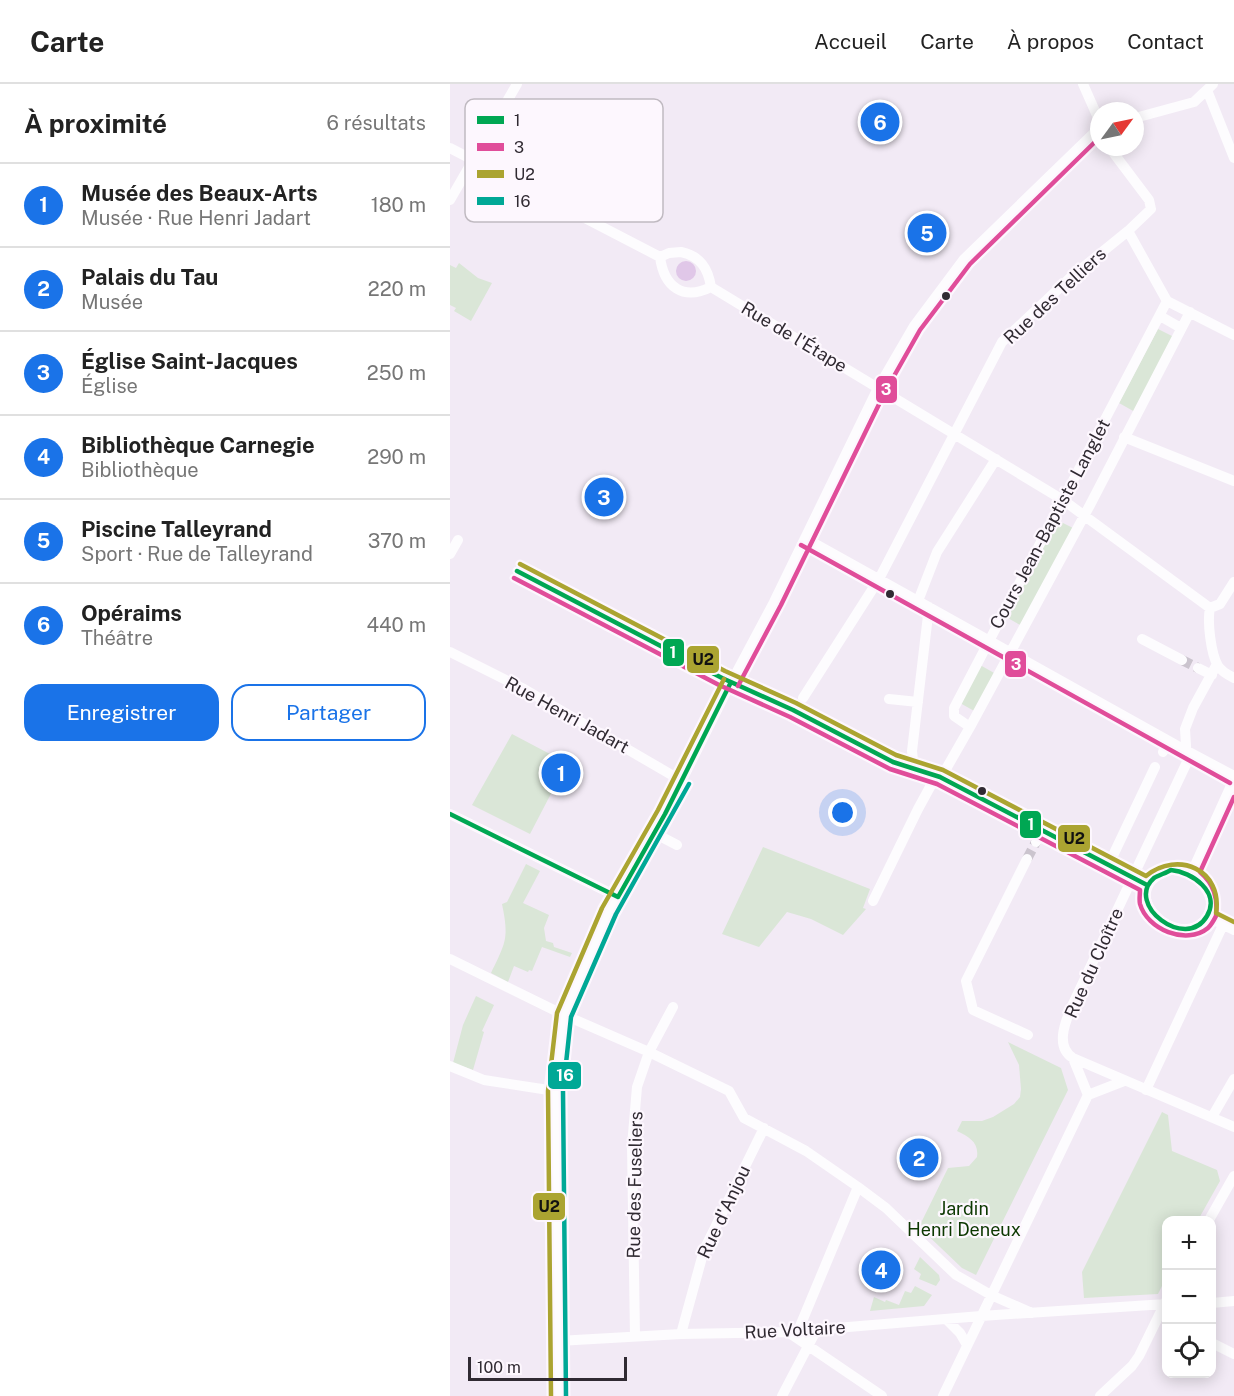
<!DOCTYPE html>
<html lang="fr">
<meta charset="utf-8">
<style>
body{margin:0;font-family:"Public Sans",sans-serif;background:#f6f6f6;color:#222}
.controls{position:absolute;right:18px;bottom:18px;display:grid;overflow:hidden;border-radius:12px;box-shadow:0 3px 15px #0003}
.controls button{width:54px;height:54px;display:grid;place-items:center;padding:0;border:0;border-bottom:2px solid #e0e0e0;background:#fff;color:#222;font:30px sans-serif}
.compass{position:absolute;left:640px;top:18px;width:54px;height:54px;border-radius:50%;background:#fff;box-shadow:0 3px 15px #0003;rotate:57deg}
.scale{position:absolute;left:18px;bottom:15px;width:159px;box-sizing:border-box;padding-left:6px;border:3px solid #302a32;border-top:0;font-size:16px;line-height:21px;white-space:nowrap;color:#302a32;-webkit-text-stroke:4px #fdf7fe;paint-order:stroke}
.you{position:absolute;left:393px;top:729px;width:21px;height:21px;margin:-15px;border:4px solid #fff;border-radius:50%;background:#1a73e8;box-shadow:0 0 0 9px #1a73e833}
.badge{display:grid;place-items:center;width:39px;height:39px;border-radius:50%;background:#1a73e8;color:#fff;font-size:20px;font-weight:700}
.pin{position:absolute;translate:-50% -50%;border:3px solid #fff;box-shadow:0 2px 6px #0006}
.list{margin:0;padding:0;list-style:none}
h2{display:flex;justify-content:space-between;align-items:center;height:78px;margin:0;padding:0 24px;font-size:26px}
h2 small{font-size:20px;font-weight:400;color:#767676}
.list li{display:grid;grid-template-columns:39px 1fr auto;gap:18px;align-items:center;box-sizing:border-box;height:84px;padding:0 24px;border-top:2px solid #e0e0e0}
.list b{display:block;font-size:22px;white-space:nowrap}
.list p{margin:0;font-size:20px;white-space:nowrap;color:#767676}
.list em{font-size:20px;font-style:normal;color:#767676}
.actions{display:flex;gap:12px;padding:18px 24px}
.actions a{flex:1;padding:14px 0;border:2px solid #1a73e8;border-radius:18px;text-align:center;font-size:21px;color:#1a73e8}
.actions .main{background:#1a73e8;color:#fff}
.icon{flex:none;width:33px;height:33px;fill:none;stroke:currentColor;stroke-width:2;stroke-linecap:round;stroke-linejoin:round}
.map{position:relative;flex:none;width:784px;height:1312px;overflow:hidden}
header{display:flex;align-items:center;gap:36px;box-sizing:border-box;height:84px;padding:0 30px;background:#fff;border-bottom:2px solid #e0e0e0}
header strong{font-size:28px}
nav{display:flex;gap:33px;margin-inline-start:auto;font-size:21px}
main{display:flex}
aside{flex:1;background:#fff}
.map>svg:first-child{display:block}
.green{fill:#dae6d7}
.water{fill:#e0c7e8}
.lines{fill:none;stroke-linecap:round;stroke-linejoin:round}
.minor-tunnel{stroke:#cbc4ce;stroke-width:10;stroke-dasharray:10 5;stroke-linecap:butt}
.minor{stroke:#fdfcfe;stroke-width:10}
.bus-1-casing{stroke:#fdf7fe;stroke-width:9}
.bus-2-casing{stroke:#fdf7fe;stroke-width:9}
.bus-3-casing{stroke:#fdf7fe;stroke-width:9}
.bus-4-casing{stroke:#fdf7fe;stroke-width:9}
.bus-1{stroke:#00a753;stroke-width:4.5}
.bus-2{stroke:#e04d9a;stroke-width:4.5}
.bus-3{stroke:#aba431;stroke-width:4.5}
.bus-4{stroke:#00a896;stroke-width:4.5}
.bus-dot{fill:#302a32;stroke:#fdf7fe;stroke-width:2}
.labels{text-anchor:middle;stroke-width:4.5;stroke-linejoin:round;paint-order:stroke}
.street-label{font-size:18px;fill:#302a32;stroke:#fdf7fe}
.park-label{font-size:18px;fill:#0c3800;stroke:#fdf7fe}
.key{fill:#fdf7fe;stroke:#c0bac1;stroke-width:1.5}
.key-label{font-size:16px;fill:#302a32}
.line-badge{stroke:#fdf7fe;stroke-width:2}
.badge-label{font-size:16px;text-anchor:middle;font-weight:bold;fill:#fff}
.pale-badge-label{font-size:16px;text-anchor:middle;font-weight:bold;fill:#111}
</style>
<header>
<strong>Carte</strong>
<nav><a>Accueil</a><a>Carte</a><a>À propos</a><a>Contact</a></nav>
</header>
<main>
<aside>
<h2>À proximité<small>6 résultats</small></h2>
<ul class="list">
<li><span class="badge">1</span><div><b>Musée des Beaux-Arts</b><p>Musée · Rue Henri Jadart</p></div><em>180 m</em></li>
<li><span class="badge">2</span><div><b>Palais du Tau</b><p>Musée</p></div><em>220 m</em></li>
<li><span class="badge">3</span><div><b>Église Saint-Jacques</b><p>Église</p></div><em>250 m</em></li>
<li><span class="badge">4</span><div><b>Bibliothèque Carnegie</b><p>Bibliothèque</p></div><em>290 m</em></li>
<li><span class="badge">5</span><div><b>Piscine Talleyrand</b><p>Sport · Rue de Talleyrand</p></div><em>370 m</em></li>
<li><span class="badge">6</span><div><b>Opéraims</b><p>Théâtre</p></div><em>440 m</em></li>
</ul>
<div class="actions"><a class="main">Enregistrer</a><a>Partager</a></div>
</aside>
<div class="map">
<svg width="784" height="1312" viewBox="0 0 784 1312">
<rect width="100%" height="100%" fill="#f2eaf5"/>
<!-- green -->
<path class="green" d="M9 179 28 194 42 199 21 237 4 227 6 224 0 221V181L6 184Z
M708 245 724 253 685 328 669 319Z
M607 436 623 444 572 542 556 533Z
M530 581 546 590 526 628 510 619Z
M62 650 117 679 80 750 22 721Z
M313 763 420 805 413 824 416 825 393 851 361 835 337 828 309 863 272 850Z
M76 780 90 787 73 819 99 831 94 844 96 857 103 859 104 863 122 869 120 873 92 863 82 887 79 886 78 888 64 882 58 898 41 889C56 858 59 854 52 820L57 818Z
M26 912 44 921 32 947 34 948 23 986 3 979 13 941Z
M558 958 611 984 618 1006 526 1191 512 1184 469 1143 498 1084 519 1082 527 1073C529 1058 519 1053 507 1047L512 1037H532L543 1033 564 1020 570 1013 571 1005 569 981Z
M712 1028 718 1031 722 1067 767 1086 770 1097 748 1136H716V1194L708 1210 634 1214 632 1188Z
M470 1173 489 1191 490 1196 486 1202 469 1195 471 1190 464 1185Z
M465 1202 482 1211 474 1222 420 1227 424 1213 435 1218 436 1216 449 1221 455 1207 461 1209Z"/>
<!-- water -->
<path class="water" d="M226 187a10 10 0 1 1 20 0a10 10 0 1 1-20 0Z"/>
<g class="lines">
<!-- minor-tunnel -->
<path class="minor-tunnel" d="M732 576 748 584
M577 775 586 758"/>
<!-- minor -->
<path class="minor" d="M633 0 649 36
M757 6 784 74
M685 34 744 18 763 0
M0 64 210 173
M0 116 67 0
M678 147 717 217
M231 168C250 172 258 184 261 203 233 217 214 203 210 173L219 169Z
M261 203 613 416 760 524
M717 217 784 251
M710 232 731 244
M674 353 784 397
M355 454 728 662 784 692
M0 470 8 456
M468 517 487 468 546 375
M760 524C757 538 761 570 768 582 772 588 778 591 784 594
M760 524 770 520 784 498
M692 555 732 576
M0 568 74 605 232 697
M767 580 743 624 735 645 737 678 622 922C615 938 605 963 623 974L784 1043
M748 584 762 591
M353 614 429 495 552 258 620 194 678 147 701 125 699 116 659 63
M439 615 468 618
M520 643 504 632V624L717 217
M713 668 718 657
M464 685 462 667 479 523
M490 693 697 801
M0 730 168 813
M204 749 227 761
M586 758 591 747
M577 775 516 897 523 926 578 951
M658 782 705 683
M721 786C746 785 775 815 753 838 723 866 661 804 721 786Z
M741 790 784 695
M423 817 468 725 480 703 496 685 520 643 640 421 740 228
M758 833 784 846
M0 875 114 931 199 968 279 1007 294 1034 356 1067 408 1103 436 1124 506 1191 541 1211 582 1229
M623 974 638 1011
M0 982 34 996 105 1007
M696 1006 773 841
M638 1011 674 997
M762 1033 784 995
M759 1136 784 1092
M762 1219 784 1217
M496 1235 510 1249 517 1261
M348 1247 408 1103
M338 1248 432 1312
M231 1250 254 1166 314 1044
M185 1252 182 1062 187 1003 199 968 223 923
M108 1257 231 1250 338 1248 531 1232 716 1220
M762 1259 784 1270
M109 1312 105 1007C108 981 108 947 117 924L159 827 215 730 275 610 324 518 428 304 464 242 514 175 649 44
M332 1312 367 1245
M493 1312 638 1011
M650 1312 682 1282 689 1272 716 1217"/>
<defs>
<path id="bus-1" d="M67 487 272 594 343 626 443 678 490 693 697 801
M0 730 168 813
M721 786C742 788 771 808 757 832 736 868 674 820 704 794 709 791 716 789 721 786Z
M168 813 215 730 281 598"/>
<path id="bus-2" d="M351 461 780 699
M64 494 269 601 340 633 440 685 487 700 690 806C690 810 689 816 690 820 697 845 736 862 758 844 761 841 764 836 766 832 768 814 764 800 750 788L784 713
M288 602 331 521 435 308 470 246 520 180 649 54"/>
<path id="bus-3" d="M70 480 275 587 346 619 446 671 493 686 696 792C728 766 773 786 766 829L784 838
M101 1312 98 1007 107 929 152 824 208 726 274 595"/>
<path id="bus-4" d="M116 1312 113 1007 121 933 166 830 239 700"/>
</defs>
<!-- bus-1 casing -->
<use href="#bus-1" class="bus-1-casing"/>
<!-- bus-2 casing -->
<use href="#bus-2" class="bus-2-casing"/>
<!-- bus-3 casing -->
<use href="#bus-3" class="bus-3-casing"/>
<!-- bus-4 casing -->
<use href="#bus-4" class="bus-4-casing"/>
<!-- bus-1 -->
<use href="#bus-1" class="bus-1"/>
<!-- bus-2 -->
<use href="#bus-2" class="bus-2"/>
<!-- bus-3 -->
<use href="#bus-3" class="bus-3"/>
<!-- bus-4 -->
<use href="#bus-4" class="bus-4"/>
</g>
<!-- markers -->
<g class="bus-dot">
<circle cx="496" cy="212" r="5"/>
<circle cx="440" cy="510" r="5"/>
<circle cx="532" cy="707" r="5"/>
</g>
<g class="labels">
<!-- street labels -->
<g class="street-label">
<text transform="translate(605 212) rotate(-43)" y="6">Rue des Telliers</text>
<text transform="translate(344 253) rotate(31)" y="6">Rue de l'Étape</text>
<text transform="translate(600 440) rotate(-62)" y="6">Cours Jean-Baptiste Langlet</text>
<text transform="translate(117 631) rotate(29)" y="6">Rue Henri Jadart</text>
<text transform="translate(644 879) rotate(-66)" y="6">Rue du Cloître</text>
<text transform="translate(185 1101) rotate(-89)" y="6">Rue des Fuseliers</text>
<text transform="translate(274 1128) rotate(-65)" y="6">Rue d'Anjou</text>
<text transform="translate(345 1246) rotate(-3)" y="6">Rue Voltaire</text>
</g>
<!-- park labels -->
<g class="park-label">
<text x="514" y="1131">Jardin<tspan x="514" dy="21">Henri Deneux</tspan></text>
</g>
</g>
<!-- legend -->
<rect x="15" y="15" width="198" height="123" rx="9" class="key"/>
<rect x="27" y="32" width="27" height="8" fill="#00a753"/>
<rect x="27" y="59" width="27" height="8" fill="#e04d9a"/>
<rect x="27" y="86" width="27" height="8" fill="#aba431"/>
<rect x="27" y="113" width="27" height="8" fill="#00a896"/>
<g class="key-label">
<text x="64" y="42">1</text>
<text x="64" y="69">3</text>
<text x="64" y="96">U2</text>
<text x="64" y="123">16</text>
</g>
<g class="line-badge">
<rect x="425" y="291" width="23" height="29" rx="6" fill="#e04d9a"/>
<rect x="212" y="554" width="23" height="29" rx="6" fill="#00a753"/>
<rect x="236" y="561" width="34" height="29" rx="6" fill="#aba431"/>
<rect x="554" y="566" width="23" height="28" rx="6" fill="#e04d9a"/>
<rect x="569" y="726" width="23" height="29" rx="6" fill="#00a753"/>
<rect x="607" y="740" width="34" height="29" rx="6" fill="#aba431"/>
<rect x="97" y="977" width="35" height="29" rx="6" fill="#00a896"/>
<rect x="82" y="1108" width="34" height="29" rx="6" fill="#aba431"/>
</g>
<g class="badge-label">
<text x="436" y="311">3</text>
<text x="223" y="574">1</text>
<text x="566" y="586">3</text>
<text x="581" y="746">1</text>
<text x="115" y="997">16</text>
</g>
<g class="pale-badge-label">
<text x="253" y="581">U2</text>
<text x="624" y="760">U2</text>
<text x="99" y="1128">U2</text>
</g>
</svg>
<div class="controls">
<button>+</button>
<button>−</button>
<button><svg class="icon" aria-label="locate" viewBox="0 0 24 24"><circle cx="12" cy="12" r="6"/><path d="M12 2v4M12 18v4M2 12h4M18 12h4"/></svg></button>
</div>
<svg class="compass" viewBox="-18 -18 36 36"><path d="M0-13l5 13h-10z" fill="#e53935"/><path d="M0 13l5-13h-10z" fill="#767676"/></svg>
<div class="scale">100 m</div>
<div class="you"></div>
<div class="pin badge" style="left:111px;top:689px">1</div>
<div class="pin badge" style="left:469px;top:1074px">2</div>
<div class="pin badge" style="left:154px;top:413px">3</div>
<div class="pin badge" style="left:431px;top:1186px">4</div>
<div class="pin badge" style="left:477px;top:149px">5</div>
<div class="pin badge" style="left:430px;top:38px">6</div>
</div>
</main>
